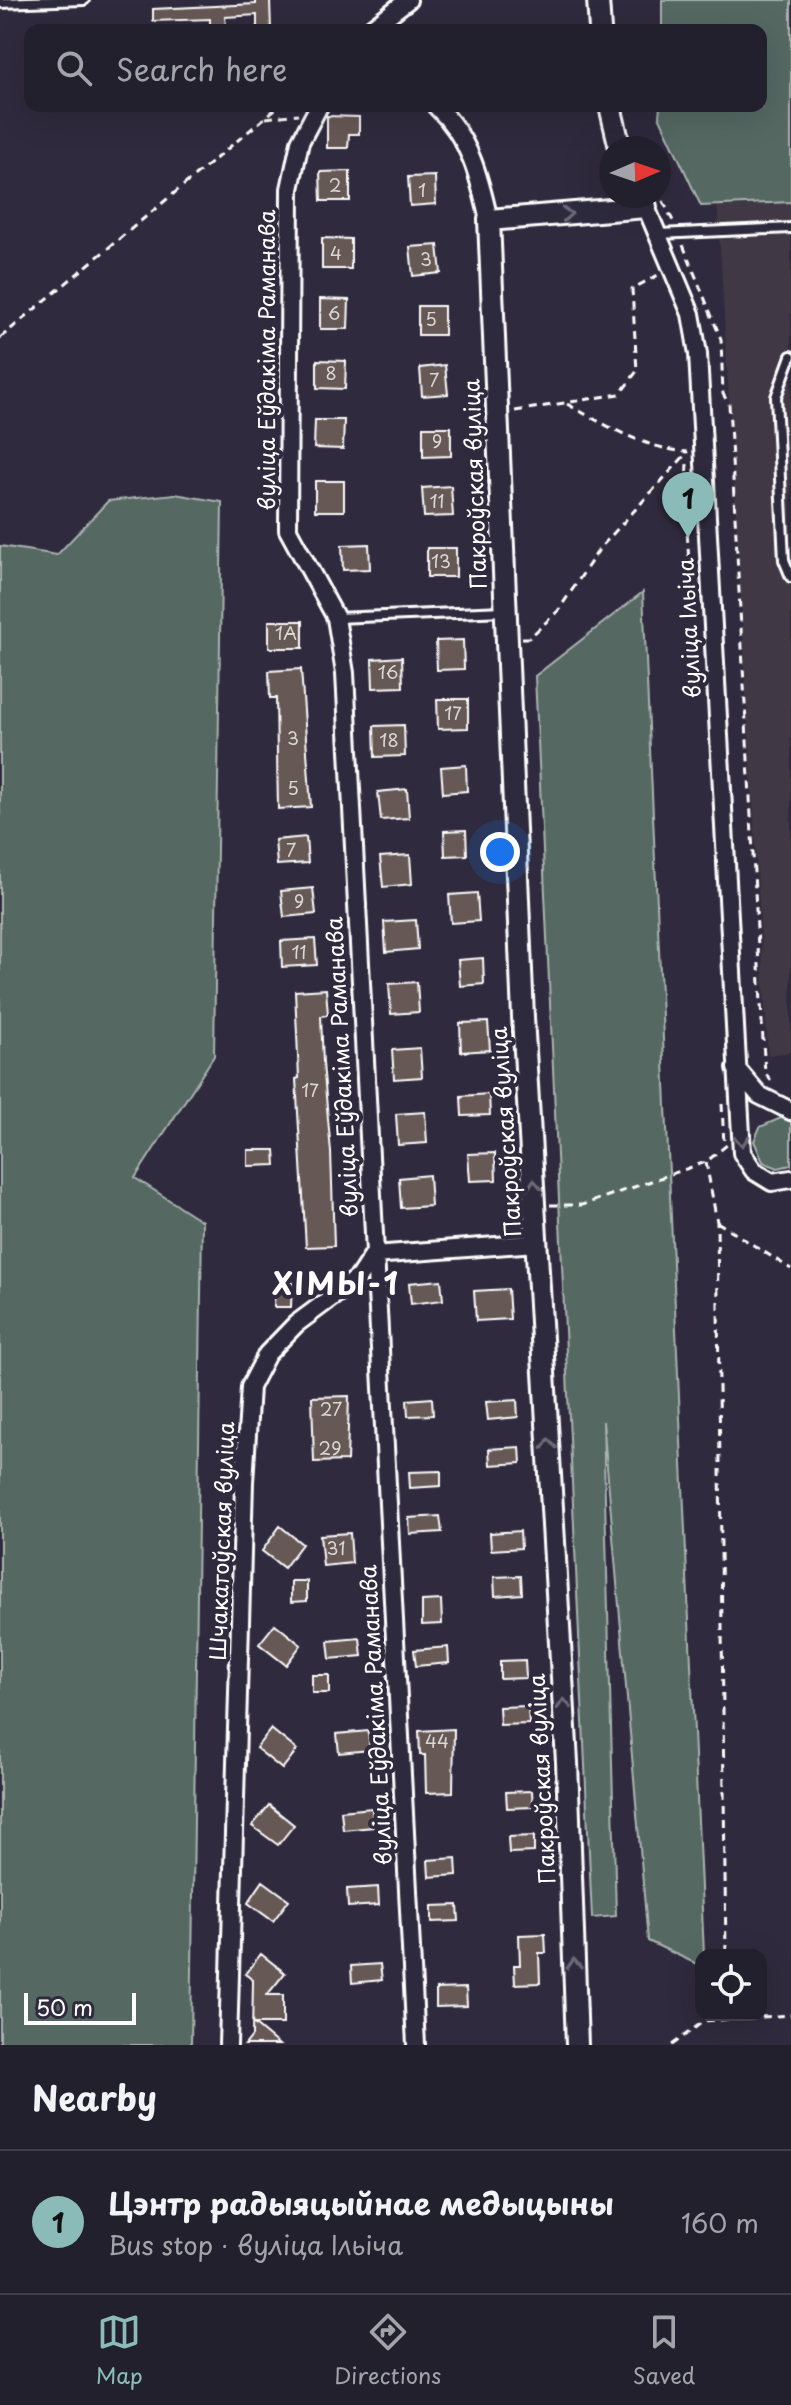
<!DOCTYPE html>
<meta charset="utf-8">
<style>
body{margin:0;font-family:"Playpen Sans",sans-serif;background:#2b2836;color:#f1f3f6}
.controls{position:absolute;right:24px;bottom:24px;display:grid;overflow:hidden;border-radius:16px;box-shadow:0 8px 32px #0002}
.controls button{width:72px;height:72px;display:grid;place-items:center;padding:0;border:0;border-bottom:2px solid #403e4a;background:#23202e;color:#f1f3f6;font:40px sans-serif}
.compass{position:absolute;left:599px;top:136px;width:72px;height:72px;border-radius:50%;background:#23202e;box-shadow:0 8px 32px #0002;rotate:88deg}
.scale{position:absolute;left:24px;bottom:20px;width:112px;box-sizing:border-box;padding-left:8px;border:4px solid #fff;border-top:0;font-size:22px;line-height:28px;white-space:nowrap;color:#fff;-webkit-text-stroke:6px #2f2a3d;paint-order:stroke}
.you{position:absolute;left:500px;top:852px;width:28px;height:28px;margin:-20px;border:6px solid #fff;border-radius:50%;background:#1a73e8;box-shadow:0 0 0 12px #1a73e833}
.badge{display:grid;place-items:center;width:52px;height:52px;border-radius:50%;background:#8bbbb9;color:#111;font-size:26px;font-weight:700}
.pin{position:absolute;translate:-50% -66px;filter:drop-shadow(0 2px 4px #0008)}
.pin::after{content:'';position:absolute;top:42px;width:28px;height:24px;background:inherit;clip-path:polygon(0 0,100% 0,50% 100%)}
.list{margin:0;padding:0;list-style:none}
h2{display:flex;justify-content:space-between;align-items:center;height:104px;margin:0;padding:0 32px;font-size:34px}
h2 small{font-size:26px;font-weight:400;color:#a3a3aa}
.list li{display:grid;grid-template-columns:52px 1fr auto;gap:24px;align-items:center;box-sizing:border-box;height:144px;padding:0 32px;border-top:2px solid #403e4a}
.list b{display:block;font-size:30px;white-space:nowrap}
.list p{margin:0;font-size:26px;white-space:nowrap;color:#a3a3aa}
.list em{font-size:26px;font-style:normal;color:#a3a3aa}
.icon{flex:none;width:44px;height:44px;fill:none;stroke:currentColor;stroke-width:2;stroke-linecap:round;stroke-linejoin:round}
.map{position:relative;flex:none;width:791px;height:2045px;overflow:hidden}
.search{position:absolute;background:#23202e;box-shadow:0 8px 32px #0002;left:24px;right:24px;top:24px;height:88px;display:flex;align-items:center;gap:20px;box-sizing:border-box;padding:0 28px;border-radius:16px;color:#a3a3aa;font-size:30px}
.sheet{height:248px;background:#23202e}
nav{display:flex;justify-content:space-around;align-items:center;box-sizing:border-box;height:112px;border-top:2px solid #403e4a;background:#23202e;font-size:22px;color:#a3a3aa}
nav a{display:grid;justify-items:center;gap:4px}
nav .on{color:#8bbbb9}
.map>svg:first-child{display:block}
.built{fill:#403844}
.green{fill:#546862;stroke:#aab4b0;stroke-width:2}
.building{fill:#665955;stroke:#fff;stroke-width:2}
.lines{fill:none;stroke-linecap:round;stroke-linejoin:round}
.service-casing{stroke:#fff;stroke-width:14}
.minor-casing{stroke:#fff;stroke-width:22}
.tertiary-casing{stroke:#fff;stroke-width:26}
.path{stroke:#fff;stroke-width:3;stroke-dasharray:8 6;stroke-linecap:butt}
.service{stroke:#2f2a3d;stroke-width:8}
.minor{stroke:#2f2a3d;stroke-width:16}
.tertiary{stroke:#2f2a3d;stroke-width:20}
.oneway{stroke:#6d6a77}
.labels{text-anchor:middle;stroke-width:8;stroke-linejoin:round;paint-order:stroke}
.number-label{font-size:18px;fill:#d9d6d4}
.street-label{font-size:22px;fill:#fff;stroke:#2f2a3d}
.district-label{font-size:30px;font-weight:bold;letter-spacing:2px;fill:#fff;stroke:#2f2a3d}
</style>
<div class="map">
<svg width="791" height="2045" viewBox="0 0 791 2045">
<rect width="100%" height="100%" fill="#2f2a3d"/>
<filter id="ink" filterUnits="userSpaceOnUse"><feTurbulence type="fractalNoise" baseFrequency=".0125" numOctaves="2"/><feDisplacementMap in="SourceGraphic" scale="16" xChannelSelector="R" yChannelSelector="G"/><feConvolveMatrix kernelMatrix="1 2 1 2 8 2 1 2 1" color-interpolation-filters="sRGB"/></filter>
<g filter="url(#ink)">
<!-- built -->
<path class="built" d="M791 192V1052L768 1055 717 199Z"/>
<!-- green -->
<path class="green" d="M662 0H791V202L701 206 659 116 660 106H761V30H662Z
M175 494 222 502 214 1056 135 1178 202 1221 191 2045H0V546L57 555 108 501Z
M643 592 704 1955 701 1966 648 1941 603 1421 616 1916 592 1918 535 676Z
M781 1118 791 1122V1165L778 1168 763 1162 754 1141 760 1127Z"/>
<!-- building -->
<path class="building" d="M256 0H270L271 30H257V15L225 17 226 25H210V19L153 21V9L256 4Z
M327 116 359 117V134H349L348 148H327Z
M350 171V201H321L320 172Z
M435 176 436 204 410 206 408 177Z
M322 238 351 239V269H322Z
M438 245 441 273 413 276 410 247Z
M320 299 349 300 348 329H320Z
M418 306H444V335H418Z
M317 360 346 361 345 389 317 388Z
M445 365 448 394 422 396 420 368Z
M315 420H344L343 449 314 448Z
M423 427H451V456L423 457Z
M315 481H344V511H315Z
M451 486 453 516 424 517 422 488Z
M369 544 370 569 343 570 342 545Z
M427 548H456V577H427Z
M269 621H303V648H269Z
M463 640 464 669 437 670 436 641Z
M402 657 403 687 373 688 372 659Z
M301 669 311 807 278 809 276 698H270L269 671Z
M437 699H468V728L438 729Z
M404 725 405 756 375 757 374 726Z
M466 765 467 791 443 793 441 767Z
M407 789 409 818 381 820 378 792Z
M466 830 467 855 445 856 444 831Z
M306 837 308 863 277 865 275 840Z
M410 855 412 884 383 887 380 857Z
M313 888 316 914 284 917 281 891Z
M477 893 479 921 451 923 449 895Z
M416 920 418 949 386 952 384 922Z
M315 939 317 965 282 967 281 941Z
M483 958 484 984 460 986 458 960Z
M417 982 419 1012 391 1014 389 984Z
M326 989 328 1015 321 1016 323 1063 331 1152 334 1246 306 1247 296 1079 299 1078 295 991Z
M488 1022 490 1050 461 1052 460 1023Z
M420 1048 422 1077 394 1079 392 1050Z
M489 1094 490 1115 462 1116 461 1096Z
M425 1112 427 1143 398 1145 396 1114Z
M248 1150H275L276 1165 248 1166Z
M495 1153 496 1180 470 1181 468 1154Z
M429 1175 431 1206 401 1208 399 1178Z
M441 1280 443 1300 411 1304 409 1283Z
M275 1283H292L291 1307H274Z
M508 1289 510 1319 476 1321 474 1291Z
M349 1396 347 1461 314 1462 312 1397Z
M432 1398 433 1415 408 1416 407 1400Z
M517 1400 518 1417 488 1420 486 1402Z
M520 1447 521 1463 490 1465 489 1449Z
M441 1471V1486L410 1488 409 1472Z
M440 1516 442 1532 410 1534 409 1518Z
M280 1526 302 1544 284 1568 262 1551Z
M520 1531 521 1548 491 1550 490 1533Z
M350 1533 352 1563 323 1566 320 1535Z
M521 1576 522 1594 495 1596 494 1577Z
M291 1581H307V1601L291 1602Z
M441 1600 442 1624 422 1625V1601Z
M275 1624 301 1645 286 1665 259 1644Z
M360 1638 362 1656 330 1659 328 1641Z
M448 1647 449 1663 416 1666 414 1650Z
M525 1660 526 1678 500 1679V1661Z
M312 1675H329V1693H312Z
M528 1706 529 1724 500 1725 499 1707Z
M271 1729 297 1750 282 1769 256 1748Z
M454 1729 453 1792 426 1793 425 1755H420L419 1731Z
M368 1731 370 1750 339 1753 337 1734Z
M532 1791 533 1807 507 1808 506 1792Z
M269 1805 294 1825 278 1845 252 1826Z
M372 1808 373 1827 343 1830 341 1811Z
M534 1836V1852L509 1853 508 1837Z
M456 1858 457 1875 429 1877 428 1860Z
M263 1881 289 1900 273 1921 248 1903Z
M378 1887 379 1905 348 1907 347 1889Z
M458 1905 459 1921 432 1922V1906Z
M545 1934 546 1953H539L540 1983 515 1984 514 1965H520L519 1935Z
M261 1954 285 1973 267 1995H283V2024H254L279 2045H245L252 2036 253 1980 245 1974Z
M380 1964 382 1980 352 1983 351 1966Z
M466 1988 467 2006 436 2007V1989Z"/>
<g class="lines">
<defs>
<path id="service" d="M0 3 84 0
M659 234 791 228
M791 356 776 397 784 560 791 577
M336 618 504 611"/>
<path id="minor" d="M369 30 408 0
M319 106 300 142 290 189 288 530 336 618 345 673 416 2045
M436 106C470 138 479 176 489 220
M646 207 691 314 698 354 742 1153 754 1171 772 1182 791 1179
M736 1068 759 1095 791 1111
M228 2045 244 1482 250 1387 267 1354 296 1324 358 1278 373 1255 537 1243"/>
<path id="tertiary" d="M598 0 600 30
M610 106 620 148
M577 2045 567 1762 523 1017 489 220 646 207 640 196"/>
</defs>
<!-- service casing -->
<use href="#service" class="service-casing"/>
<!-- minor casing -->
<use href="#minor" class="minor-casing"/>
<!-- tertiary casing -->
<use href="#tertiary" class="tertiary-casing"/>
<!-- path -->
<path class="path" d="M266 118 298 114
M663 201 674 223
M683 245 721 339 723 394 729 404 763 1041 765 1073 774 1084
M0 338 279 106
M567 404C605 425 645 449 688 452
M515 411 620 394 637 371 632 289 658 275
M687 464 685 495 689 564
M522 638H529L558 611 600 548 688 452
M722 1104 724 1145
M706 1162 717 1222 726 1955
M550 1205H582L706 1162 728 1144
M717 1222 791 1269
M672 2045 704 2021 791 2015"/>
<!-- service -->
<use href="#service" class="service"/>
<!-- minor -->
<use href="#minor" class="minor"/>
<!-- tertiary -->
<use href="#tertiary" class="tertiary"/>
</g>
<!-- one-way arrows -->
<defs><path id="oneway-chevron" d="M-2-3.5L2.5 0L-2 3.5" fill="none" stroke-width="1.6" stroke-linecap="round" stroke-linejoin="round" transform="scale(2)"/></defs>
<g class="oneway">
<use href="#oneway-chevron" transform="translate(567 214) rotate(-4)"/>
<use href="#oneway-chevron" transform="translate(742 1141) rotate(85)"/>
<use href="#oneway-chevron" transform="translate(534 1185) rotate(-94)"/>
<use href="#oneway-chevron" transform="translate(549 1444) rotate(-93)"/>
<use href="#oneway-chevron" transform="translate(564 1704) rotate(-93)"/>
<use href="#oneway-chevron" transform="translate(574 1964) rotate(-92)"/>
</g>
</g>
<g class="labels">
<!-- number labels -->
<g class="number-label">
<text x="335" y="192">2</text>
<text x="422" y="197">1</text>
<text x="336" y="260">4</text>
<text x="426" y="266">3</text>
<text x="334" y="320">6</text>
<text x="431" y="326">5</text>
<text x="331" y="380">8</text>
<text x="434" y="387">7</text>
<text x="437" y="448">9</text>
<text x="437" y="508">11</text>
<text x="441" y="568">13</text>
<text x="286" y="640">1А</text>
<text x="388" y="679">16</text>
<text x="453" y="720">17</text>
<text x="293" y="745">3</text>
<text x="389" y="747">18</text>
<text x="293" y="795">5</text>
<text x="291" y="857">7</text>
<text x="299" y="908">9</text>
<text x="299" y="959">11</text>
<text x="310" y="1097">17</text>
<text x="331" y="1416">27</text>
<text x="330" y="1455">29</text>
<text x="336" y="1555">31</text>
<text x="437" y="1748">44</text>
</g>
<!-- street labels -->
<g class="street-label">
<text transform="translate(267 360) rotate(-90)" y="8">вуліца Еўдакіма Раманава</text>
<text transform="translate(475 484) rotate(-92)" y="8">Пакроўская вуліца</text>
<text transform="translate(689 628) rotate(-93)" y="8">вуліца Ільіча</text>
<text transform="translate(342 1067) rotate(-93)" y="8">вуліца Еўдакіма Раманава</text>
<text transform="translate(506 1132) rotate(-94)" y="8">Пакроўская вуліца</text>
<text transform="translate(222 1541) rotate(-88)" y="8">Шчакатоўская вуліца</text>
<text transform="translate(376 1715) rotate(-93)" y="8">вуліца Еўдакіма Раманава</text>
<text transform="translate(542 1779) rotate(-93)" y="8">Пакроўская вуліца</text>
</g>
<!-- district labels -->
<g class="district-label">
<text x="336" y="1295">ХІМЫ-1</text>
</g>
</g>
</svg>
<div class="controls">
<button><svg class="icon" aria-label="locate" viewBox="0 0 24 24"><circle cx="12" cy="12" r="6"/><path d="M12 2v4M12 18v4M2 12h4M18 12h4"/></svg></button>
</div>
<svg class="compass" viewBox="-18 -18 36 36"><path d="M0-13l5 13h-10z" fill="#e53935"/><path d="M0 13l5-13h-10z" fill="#a3a3aa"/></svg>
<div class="scale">50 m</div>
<div class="you"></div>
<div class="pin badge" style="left:688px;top:538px">1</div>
<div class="search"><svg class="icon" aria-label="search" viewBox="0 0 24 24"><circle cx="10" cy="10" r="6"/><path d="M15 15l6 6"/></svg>Search here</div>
</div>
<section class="sheet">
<h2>Nearby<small></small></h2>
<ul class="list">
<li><span class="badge">1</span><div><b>Цэнтр радыяцыйнае медыцыны</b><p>Bus stop · вуліца Ільіча</p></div><em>160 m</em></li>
</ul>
</section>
<nav>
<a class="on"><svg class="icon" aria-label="map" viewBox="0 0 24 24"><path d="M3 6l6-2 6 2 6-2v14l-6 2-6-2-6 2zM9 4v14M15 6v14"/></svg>Map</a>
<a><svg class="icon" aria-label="directions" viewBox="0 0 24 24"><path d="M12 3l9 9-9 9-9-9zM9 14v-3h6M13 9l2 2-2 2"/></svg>Directions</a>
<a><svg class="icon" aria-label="saved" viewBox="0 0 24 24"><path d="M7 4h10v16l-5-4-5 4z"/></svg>Saved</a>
</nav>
